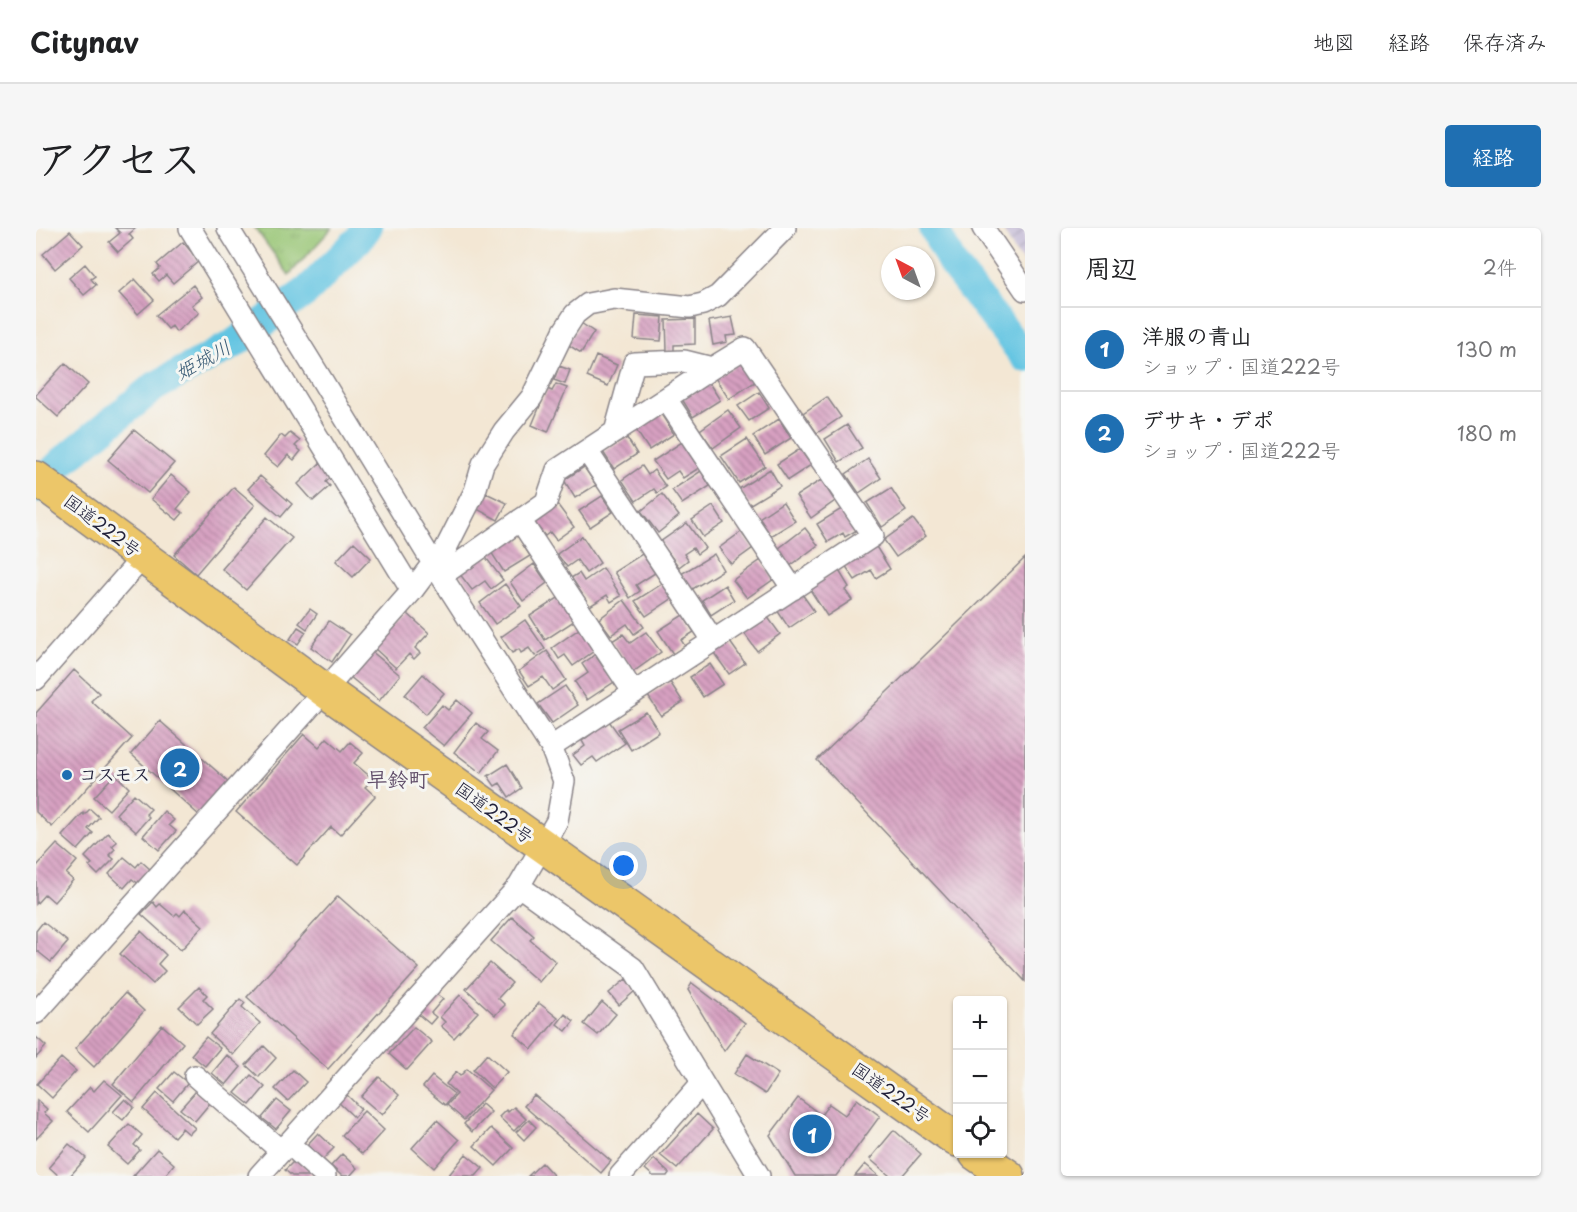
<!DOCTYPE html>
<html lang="ja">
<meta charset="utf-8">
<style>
body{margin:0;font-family:"Playpen Sans","Klee One",sans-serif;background:#f6f6f6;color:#202124}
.controls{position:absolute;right:18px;bottom:18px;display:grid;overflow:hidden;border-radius:6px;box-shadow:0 2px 4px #0004}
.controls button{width:54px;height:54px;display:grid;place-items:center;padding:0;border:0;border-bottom:2px solid #e0e0e0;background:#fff;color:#202124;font:30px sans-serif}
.compass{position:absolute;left:845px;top:18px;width:54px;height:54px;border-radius:50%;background:#fff;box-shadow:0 2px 4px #0004;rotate:319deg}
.you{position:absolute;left:588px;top:638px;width:21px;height:21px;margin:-15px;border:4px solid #fff;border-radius:50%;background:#1a73e8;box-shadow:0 0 0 9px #1a73e833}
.badge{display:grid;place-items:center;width:39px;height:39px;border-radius:50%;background:#1f6fb2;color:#fff;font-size:20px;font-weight:700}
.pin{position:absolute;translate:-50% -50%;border:3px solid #fff;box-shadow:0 2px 6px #0006}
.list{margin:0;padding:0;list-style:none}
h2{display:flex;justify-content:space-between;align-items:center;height:78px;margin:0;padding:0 24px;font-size:26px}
h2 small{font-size:20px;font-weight:400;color:#757577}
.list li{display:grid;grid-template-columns:39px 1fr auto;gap:18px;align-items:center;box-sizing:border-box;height:84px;padding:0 24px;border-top:2px solid #e0e0e0}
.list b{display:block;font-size:22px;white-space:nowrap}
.list p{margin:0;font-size:20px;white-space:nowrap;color:#757577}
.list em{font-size:20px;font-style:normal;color:#757577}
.icon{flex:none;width:33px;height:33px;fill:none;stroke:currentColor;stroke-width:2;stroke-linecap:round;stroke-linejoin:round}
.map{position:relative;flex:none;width:989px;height:948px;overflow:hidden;border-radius:6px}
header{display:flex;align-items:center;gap:36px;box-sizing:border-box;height:84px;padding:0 30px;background:#fff;border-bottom:2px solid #e0e0e0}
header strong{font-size:28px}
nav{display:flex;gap:33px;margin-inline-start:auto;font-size:21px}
.intro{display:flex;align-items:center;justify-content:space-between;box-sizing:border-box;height:144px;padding:0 36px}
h1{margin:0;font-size:42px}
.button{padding:15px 27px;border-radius:6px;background:#1f6fb2;color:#fff;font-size:21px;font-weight:700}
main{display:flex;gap:36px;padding:0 36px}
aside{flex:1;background:#fff;border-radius:6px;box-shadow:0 2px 4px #0004}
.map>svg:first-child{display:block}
.industrial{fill:url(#industrial-furrows)}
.park{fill:url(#park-tufts);stroke:#5c7457;stroke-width:1.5}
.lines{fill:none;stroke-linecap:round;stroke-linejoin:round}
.river{stroke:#64c5e2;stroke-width:30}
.building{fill:url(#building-back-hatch)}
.minor-casing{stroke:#8a8488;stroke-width:24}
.trunk-casing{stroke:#8a8488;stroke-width:36}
.minor{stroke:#fff;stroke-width:21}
.trunk{stroke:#ecc669;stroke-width:33}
.poi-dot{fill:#1f6fb2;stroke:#f6f6f2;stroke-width:2}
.labels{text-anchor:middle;stroke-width:6;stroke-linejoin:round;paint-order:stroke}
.street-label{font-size:18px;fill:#22223b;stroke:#f6f6f2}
.poi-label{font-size:18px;font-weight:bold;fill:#22223b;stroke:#f6f6f2;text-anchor:start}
.water-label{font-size:20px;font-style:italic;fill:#395b75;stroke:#f6f6f2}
.quarter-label{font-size:21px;font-weight:bold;fill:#614e6a;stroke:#f6f6f2}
</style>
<header>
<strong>Citynav</strong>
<nav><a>地図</a><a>経路</a><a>保存済み</a></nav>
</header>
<div class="intro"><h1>アクセス</h1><a class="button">経路</a></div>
<main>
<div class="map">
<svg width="989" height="948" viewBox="0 0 989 948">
<defs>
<pattern id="industrial-furrows" width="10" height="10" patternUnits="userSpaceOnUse" patternTransform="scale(1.5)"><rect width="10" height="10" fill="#c8bfd8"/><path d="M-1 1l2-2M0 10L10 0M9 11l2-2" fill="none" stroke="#aca4ba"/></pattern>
<pattern id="park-tufts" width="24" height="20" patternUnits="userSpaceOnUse" patternTransform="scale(1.5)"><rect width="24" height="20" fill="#97c573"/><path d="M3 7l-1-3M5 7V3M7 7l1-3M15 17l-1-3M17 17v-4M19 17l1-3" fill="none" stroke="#82a964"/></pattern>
<pattern id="building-back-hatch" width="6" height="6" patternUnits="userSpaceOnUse" patternTransform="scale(1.5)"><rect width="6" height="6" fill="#d7a0c1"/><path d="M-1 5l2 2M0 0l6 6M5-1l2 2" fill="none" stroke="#ae829e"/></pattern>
</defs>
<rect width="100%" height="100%" fill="#f6f6f2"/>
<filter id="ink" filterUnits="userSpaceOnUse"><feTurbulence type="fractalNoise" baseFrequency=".0167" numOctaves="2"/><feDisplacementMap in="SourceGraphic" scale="12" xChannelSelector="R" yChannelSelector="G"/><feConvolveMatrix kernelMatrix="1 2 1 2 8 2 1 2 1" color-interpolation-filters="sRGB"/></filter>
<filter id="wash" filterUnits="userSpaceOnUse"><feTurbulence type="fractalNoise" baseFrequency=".008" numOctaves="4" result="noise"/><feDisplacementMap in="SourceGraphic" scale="24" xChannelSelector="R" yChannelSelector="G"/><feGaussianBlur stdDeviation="1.35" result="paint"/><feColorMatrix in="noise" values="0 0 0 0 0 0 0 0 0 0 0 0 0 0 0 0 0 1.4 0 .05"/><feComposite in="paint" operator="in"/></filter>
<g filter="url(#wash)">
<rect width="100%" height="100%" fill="#f3e7d4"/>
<!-- industrial -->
<path class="industrial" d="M966 0H989V36L980 26Z"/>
<!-- park -->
<path class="park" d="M219 0H296L253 47Z"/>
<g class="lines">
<!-- river -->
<path class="river" d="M898 0 917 37 989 129
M0 260 26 234 118 159 196 117 271 63 322 12 331 0"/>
</g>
<g id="blocks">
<!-- building -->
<path class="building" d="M79 0H100L93 6 97 11 82 24 73 14 84 5Z
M34 3 47 17 19 41 7 26Z
M147 14 163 33 137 55 130 47 123 53 117 46 124 40 121 36Z
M49 36 59 48 55 51 60 57 48 67 33 50Z
M99 51 118 72 102 86 83 65Z
M157 57 166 69 156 77 163 85 140 104 136 98 132 101 120 87Z
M600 87 627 89 625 113 598 111Z
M696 89 700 107 690 108 691 114 677 117 673 93Z
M659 91V116L638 117V123H631L630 92Z
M545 95 558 104 545 125 531 116Z
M560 128 581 137 572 158 551 149Z
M705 133 719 154 693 171 679 150Z
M29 135 52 156 22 189 0 169V167Z
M523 138 534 142 529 156 518 152Z
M673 155 684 172 657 189 646 171Z
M520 156 531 160 512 204 496 197 511 161 516 163Z
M723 164 733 180 713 193 702 178Z
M791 169 805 189 781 205 767 185Z
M692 182 705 200 677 220 664 202Z
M625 186 638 206 613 222 600 202Z
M743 191 755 210 729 227 717 208Z
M811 197 826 220 803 234 789 211Z
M98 202 138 235 112 265 72 232Z
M254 205 264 213 259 218 265 223 258 232 252 227 242 239 228 228 245 207 249 210Z
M591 210 601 226 578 241 567 224Z
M711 211 729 238 703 255 685 228Z
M646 214 663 240 647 250 642 243 630 251 617 233Z
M764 221 775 237 752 252 741 236Z
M832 231 845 250 823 265 810 246Z
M284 235 296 248 290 254 294 258 277 273 262 256Z
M606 238 612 247 618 242 630 259 621 265 618 261 600 273 586 252Z
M548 239 560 257 539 270 528 252Z
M734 241 744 258 713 277 703 261Z
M665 243 674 258 646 276 636 262Z
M135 247 155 264 141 281 147 285 141 292 115 271Z
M224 248 256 276 245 289 212 261Z
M785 252 799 273 775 290 760 268Z
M198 259 219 277 160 346 138 327Z
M855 260 870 283 846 299 831 275Z
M450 265 471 275 462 292 441 281Z
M626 266 643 288 622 305 605 283Z
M566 268 577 284 554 299 543 283Z
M747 274 759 293 735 308 723 290Z
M521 276 538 299 520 312 514 304 509 308 498 294Z
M677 278 688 295 667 309 656 292Z
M807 280 821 302 809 309 807 305 792 314 781 296Z
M231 289 256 310 210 362 186 341Z
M877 291 890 308 860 329 848 312Z
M651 295 669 320 661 326 657 320 648 326 652 332 643 339 624 314Z
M769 300 782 317 754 338 742 321Z
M705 304 717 320 695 336 683 320Z
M481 307 494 328 468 344 455 324Z
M546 308 564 335 550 345 541 332 531 339 521 326Z
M318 314 335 330 317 349 300 333Z
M839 317 854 341 840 350 835 342 819 352 809 337Z
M606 326 619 345 600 357 604 363 594 370 578 344Z
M678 326 687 342 655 362 645 346Z
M448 327 467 352 455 361 449 353 436 362 423 345Z
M989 330V753L781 532Z
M725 332 738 351 711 370 697 352Z
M498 336 511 355 487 373 474 354Z
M567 340 585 368 575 374 571 367 554 378 535 350 543 345 548 353Z
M802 341 813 359 809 362 816 372 791 388 773 360Z
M627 355 637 370 610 388 599 373Z
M469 356 485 378 459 396 444 375Z
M689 357 698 372 675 387 666 372Z
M766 366 778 383 753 400 741 382Z
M522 370 538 393 509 412 494 388Z
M588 372 608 399 598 406 591 396 575 407 563 391Z
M274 381 281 386 271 401 263 395Z
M371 385 393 405 379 420 384 425 378 431 373 426 360 440 338 420Z
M647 387 658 404 645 412 649 418 637 426 622 403Z
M731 388 744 406 721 423 708 405Z
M489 392 509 421 499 428 493 420 485 425 483 421 476 425 465 409Z
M293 393 314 407 296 434 275 419Z
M262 399 270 404 262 416 254 411Z
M543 401 558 423 537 438 529 427 523 431 516 420Z
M610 404 625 424 597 444 576 413 587 406 594 415Z
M694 414 709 435 693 446 678 425Z
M334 422 364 447 343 473 313 448Z
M511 423 530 452 516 462 507 449 493 458 483 443Z
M559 427 578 454 551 472 539 454 552 445 546 436Z
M674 436 687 456 667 469 654 449Z
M38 442 63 465 55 473 96 510 16 599 0 584V485Z
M387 446 408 465 390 486 369 467Z
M634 454 647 474 625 488 612 468Z
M529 458 542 477 516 495 502 476Z
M421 472 436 485 408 518 386 500 406 477 412 482Z
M610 484 623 504 595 522 582 501Z
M124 493 194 555 164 588 95 526Z
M573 493 589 515 561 534 557 529 545 537 537 527 549 518 546 513Z
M440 495 452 504 446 511 462 523 445 545 418 524Z
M268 506 283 519 291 510 306 523 314 514 327 525 318 535 337 551 329 559 339 568 304 607 295 599 261 637 200 584Z
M471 536 486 560 473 569 464 555 459 558 452 548Z
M79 546 93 560 73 582 58 569Z
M98 566 115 581 110 586 113 589 100 604 80 586Z
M54 581 63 589 52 601 57 605 42 622 26 608 47 585 48 587Z
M128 583 138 592 133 597 140 603 123 622 107 608Z
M72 605 81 614 76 618 79 621 73 627 78 631 62 647 53 638 56 636 49 629Z
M21 616 41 633 30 646 37 652 18 674 9 666 0 676V639Z
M88 629 100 639 105 633 115 642 103 656 96 651 88 660 73 646Z
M302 668 383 740 292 841 211 769Z
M117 674 121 679 124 676 138 688 141 685 144 688 149 682 167 698 145 722 105 686Z
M476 689 498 708 494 712 520 734 503 754 455 713Z
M7 694 32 714 15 734 0 722V703Z
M105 703 130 727 122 736 129 743 117 756 84 726Z
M454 735 476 755 462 770 469 777 459 787 430 761Z
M590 751 599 763 583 777 573 765Z
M656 755 709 795 688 823 652 762Z
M163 759 171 767 167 771 177 781 161 796 143 779Z
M89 765 108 783 58 839 39 821Z
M400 766 407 771 395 785 400 789 394 796 383 787Z
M424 767 442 784 418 810 405 798 409 794 404 789Z
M204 771 209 775 206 779 224 795 197 827 174 806Z
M566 774 580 786 562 807 548 796Z
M503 775 522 790 496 821 478 806Z
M529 786 538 793 530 803 521 796Z
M126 797 147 815 98 874 77 856Z
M378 799 396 814 371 842 353 826Z
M0 809 10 818 0 830Z
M170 809 184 820 169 838 155 827Z
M228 818 240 830 223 849 210 837Z
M451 826 471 844 456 860 437 842Z
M711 826 742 846 729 866 698 846Z
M191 827 205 839 190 857 176 845Z
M25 830 40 843 16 870 1 856Z
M431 841 455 862 428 892 411 877 421 866 410 856 420 844 424 848Z
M257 842 270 854 252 873 239 861Z
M138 844 152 855 137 873 123 861Z
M215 847 229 859 214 877 199 865Z
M396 848 418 866 409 877 387 859Z
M343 849 363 867 346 887 325 869Z
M68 852 86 867 53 904 31 884 54 859 58 863Z
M160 863 174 875 159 893 144 881Z
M308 864 325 881 318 889 300 872Z
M121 865 159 900 153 906 146 900 138 909 107 881Z
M498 867 575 933 565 945 488 878Z
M762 870 785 887 793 876 809 887 821 871 844 888 800 948H759L734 907Z
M89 871 98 879 87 892 77 884Z
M1 872 11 881 8 885 17 893 0 911Z
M241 872 255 883 240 901 226 890Z
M446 876 455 884 436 904 428 896Z
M478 879 490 891 478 903 463 889 470 882 472 884Z
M328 883 348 902 326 926 306 907Z
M661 886 677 901 641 941 624 927Z
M401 892 423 912 398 940 376 920Z
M493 892 500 899 488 912 480 904Z
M93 896 106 907 98 917 104 922 91 936 72 919Z
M455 900 477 920 460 938 438 918Z
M858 902 885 926 866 948H854L834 931Z
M282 905 298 920 286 932 271 917Z
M33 916 50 930 34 948H23L13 939Z
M121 921 138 936 130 946 131 948H97Z
M306 926 321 940 314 948H306L295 938Z
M430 926 447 940 440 948H412Z
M261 930 276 944 272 948H256L249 942Z
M618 931 633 945 631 948H617L609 941Z
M506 935 518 948H492Z
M829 936 843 948H819Z"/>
</g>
</g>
<g filter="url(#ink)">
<use href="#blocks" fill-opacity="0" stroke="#8a8488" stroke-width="1.5"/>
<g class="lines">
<defs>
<path id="minor" d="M154 0 376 363
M192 0 284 149 397 335 515 519 528 553 521 593 483 658 223 948
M947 0 989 62
M630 171 757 361
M579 204 598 135 648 133 676 140
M551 223 677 412
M484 292 598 465
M405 348 510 274 521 242 676 140 709 120 837 308 515 519
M0 451 107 329
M483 658 597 740 723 948
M0 785 298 452 376 363 397 335 408 324 439 263 447 236 468 203 496 169 528 103 539 86 552 76 578 71 654 79 667 76 682 68 749 0
M159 848 245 923
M252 915 289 948
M584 948 666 855"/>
<path id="trunk" d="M0 250 288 462 921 912
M940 926 972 948"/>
</defs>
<!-- minor casing -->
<use href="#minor" class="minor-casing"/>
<!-- trunk casing -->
<use href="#trunk" class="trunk-casing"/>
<!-- minor -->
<use href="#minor" class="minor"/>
<!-- trunk -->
<use href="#trunk" class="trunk"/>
</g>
</g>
<!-- markers -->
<circle class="poi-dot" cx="31" cy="547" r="6"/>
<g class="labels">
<!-- street labels -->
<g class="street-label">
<text transform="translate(66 298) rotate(37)" y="6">国道222号</text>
<text transform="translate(458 585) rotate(36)" y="6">国道222号</text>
<text transform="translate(855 865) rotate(35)" y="6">国道222号</text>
</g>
<!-- poi labels -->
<g class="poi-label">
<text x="43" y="553">コスモス</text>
</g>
<!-- water labels -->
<g class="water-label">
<text transform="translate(167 132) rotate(-29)" y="7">姫城川</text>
</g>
<!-- quarter labels -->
<g class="quarter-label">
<text x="362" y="559">早鈴町</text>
</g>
</g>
</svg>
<div class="controls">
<button>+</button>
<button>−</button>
<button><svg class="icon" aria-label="locate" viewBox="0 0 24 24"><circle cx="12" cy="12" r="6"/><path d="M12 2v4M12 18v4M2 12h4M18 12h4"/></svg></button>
</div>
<svg class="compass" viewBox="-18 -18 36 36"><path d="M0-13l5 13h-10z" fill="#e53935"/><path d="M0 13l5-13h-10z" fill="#757577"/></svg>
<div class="you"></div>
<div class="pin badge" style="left:776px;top:906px">1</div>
<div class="pin badge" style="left:144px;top:540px">2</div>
</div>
<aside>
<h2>周辺<small>2件</small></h2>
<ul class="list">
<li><span class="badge">1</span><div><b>洋服の青山</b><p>ショップ · 国道222号</p></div><em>130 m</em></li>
<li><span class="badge">2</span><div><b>デサキ・デポ</b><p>ショップ · 国道222号</p></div><em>180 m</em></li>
</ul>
</aside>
</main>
